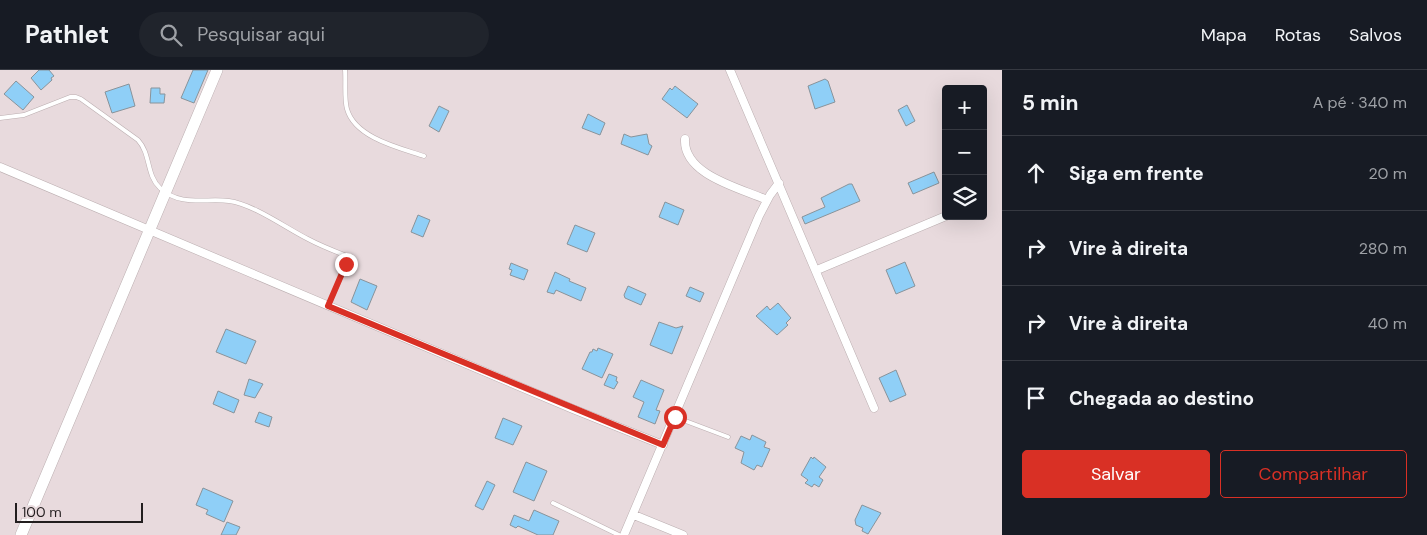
<!DOCTYPE html>
<html lang="pt">
<meta charset="utf-8">
<style>
body{margin:0;font-family:"DM Sans",sans-serif;background:#20242c;color:#f1f3f6}
.controls{position:absolute;right:15px;top:15px;display:grid;overflow:hidden;border-radius:5px;box-shadow:0 5px 20px #0002}
.controls button{width:45px;height:45px;display:grid;place-items:center;padding:0;border:0;border-bottom:1px solid #363941;background:#171b24;color:#f1f3f6;font:25px sans-serif}
.scale{position:absolute;left:15px;bottom:12px;width:128px;box-sizing:border-box;padding-left:5px;border:2px solid #231e1f;border-top:0;font-size:14px;line-height:18px;white-space:nowrap;color:#231e1f;-webkit-text-stroke:4px #e8dadd;paint-order:stroke}
.stop{position:absolute;width:15px;height:15px;margin:-11px;border:4px solid #d93025;border-radius:50%;background:#fff}
.stop.end{background:#d93025;border-color:#fff;box-shadow:0 1px 5px #0008}
.list{margin:0;padding:0;list-style:none}
h2{display:flex;justify-content:space-between;align-items:center;height:65px;margin:0;padding:0 20px;font-size:21px}
h2 small{font-size:16px;font-weight:400;color:#9ea1a6}
.list li{display:grid;grid-template-columns:32px 1fr auto;gap:15px;align-items:center;box-sizing:border-box;height:75px;padding:0 20px;border-top:1px solid #363941}
.list b{display:block;font-size:19px;white-space:nowrap}
.list em{font-size:16px;font-style:normal;color:#9ea1a6}
.actions{display:flex;gap:10px;padding:15px 20px}
.actions a{flex:1;padding:11px 0;border:1px solid #d93025;border-radius:5px;text-align:center;font-size:18px;color:#d93025}
.actions .main{background:#d93025;color:#fff}
.icon{flex:none;width:28px;height:28px;fill:none;stroke:currentColor;stroke-width:2;stroke-linecap:round;stroke-linejoin:round}
.map{position:relative;flex:none;width:1002px;height:465px;overflow:hidden}
header{display:flex;align-items:center;gap:30px;box-sizing:border-box;height:70px;padding:0 25px;background:#171b24;border-bottom:1px solid #363941}
header strong{font-size:24px}
nav{display:flex;gap:28px;margin-inline-start:auto;font-size:18px}
.search{width:350px;height:45px;background:#20242c;display:flex;align-items:center;gap:12px;box-sizing:border-box;padding:0 18px;border-radius:28px;color:#9ea1a6;font-size:19px}
main{display:flex}
aside{flex:1;background:#171b24}
.map>svg:first-child{display:block}
.building{fill:#8fcff7;stroke:#89939a}
.lines{fill:none;stroke-linecap:round;stroke-linejoin:round}
.lane-casing{stroke:#bbaeb0;stroke-width:5}
.street-casing{stroke:#bbaeb0;stroke-width:9}
.secondary-casing{stroke:#bbaeb0;stroke-width:12}
.lane{stroke:#fff;stroke-width:4}
.street{stroke:#fff;stroke-width:8}
.secondary{stroke:#fff;stroke-width:11}
.route{stroke:#d93025;stroke-width:6}
</style>
<header>
<strong>Pathlet</strong>
<div class="search"><svg class="icon" aria-label="search" viewBox="0 0 24 24"><circle cx="10" cy="10" r="6"/><path d="M15 15l6 6"/></svg>Pesquisar aqui</div>
<nav><a>Mapa</a><a>Rotas</a><a>Salvos</a></nav>
</header>
<main>
<div class="map">
<svg width="1002" height="465" viewBox="0 0 1002 465">
<rect width="100%" height="100%" fill="#e8dadd"/>
<!-- building -->
<path class="building" d="M39 0H49L54 6 51 8 52 10 41 20 31 8Z
M193 0H208L194 33 181 28Z
M825 9 828 11 835 32 815 39 808 16Z
M16 11 34 27 23 40 4 24Z
M129 14 135 36 112 43 105 22Z
M675 16 698 34 687 48 662 29 670 18 672 20Z
M151 18H160V24H165L164 33H150Z
M907 35 915 51 906 56 898 40Z
M439 36 449 41 439 62 429 56Z
M588 44 605 53 600 65 582 58Z
M624 64 631 67 647 64 649 74 652 76 648 85 621 74Z
M934 102 939 113 913 124 908 113Z
M849 114H852L860 131 805 154 802 147 825 137 821 128Z
M665 132 684 140 678 155 659 147Z
M418 145 430 150 423 167 411 162Z
M575 155 595 163 587 182 567 174Z
M905 192 915 216 896 224 886 200Z
M511 193 528 200 524 210 510 205 512 200 509 199Z
M555 202 570 209 569 211 586 218 581 231 556 220 554 224 547 222Z
M360 209 377 216 367 240 351 232Z
M628 216 646 224 641 235 625 228 624 225Z
M690 217 704 223 700 232 686 226Z
M778 233 791 248 786 253 788 255 777 265 756 246 767 236 770 240Z
M659 252 676 258 683 256 672 284 650 275Z
M226 259 256 271 246 294 216 282Z
M598 278 613 284 602 308 582 299 590 282H592L593 279 597 281Z
M896 300 906 325 890 332 879 308Z
M609 304 617 307 616 311 618 312 614 319 604 315Z
M249 309 263 314 255 328 244 325Z
M641 310 664 320 656 340 660 341 655 354 638 347 644 332 633 327Z
M218 321 239 330 234 343 213 334Z
M259 342 272 347 269 357 255 352Z
M503 348 522 356 513 375 495 368Z
M752 365 766 372 764 377 770 379 762 397 757 395 754 400 741 393 744 382 735 378 741 366 750 370Z
M811 387 813 389 814 387 826 397 819 407 823 410 819 417 814 414 812 417 805 413 808 410 801 405Z
M526 392 547 401 534 431 513 422Z
M487 411 495 415 483 440 475 436Z
M203 418 233 431 224 452 206 444 208 440 196 435Z
M862 435 881 443 868 464 862 461 863 458 856 455 855 450Z
M534 440 559 451 553 465H538L518 456 516 458 510 455 514 445 529 451Z
M227 452 240 457 236 465H221Z"/>
<g class="lines">
<defs>
<path id="lane" d="M345 0C346 11 344 29 347 39 355 68 400 78 424 86
M0 48 24 45 70 27H76L81 29 138 70C151 84 146 105 160 118 180 137 206 128 229 131 253 134 286 158 308 169 321 176 334 181 347 186L346 195 328 236
M675 347 728 367
M553 433 619 465"/>
<path id="street" d="M730 0 874 338
M685 69C683 105 740 118 767 130
M0 97 573 339 663 375
M817 200 946 146
M634 445 683 465
M624 465 759 146 770 125 779 113"/>
<path id="secondary" d="M21 465 217 0"/>
</defs>
<!-- lane casing -->
<use href="#lane" class="lane-casing"/>
<!-- street casing -->
<use href="#street" class="street-casing"/>
<!-- secondary casing -->
<use href="#secondary" class="secondary-casing"/>
<!-- lane -->
<use href="#lane" class="lane"/>
<!-- street -->
<use href="#street" class="street"/>
<!-- secondary -->
<use href="#secondary" class="secondary"/>
</g>
<g class="lines">
<!-- route -->
<path class="route" d="M346 194 328 236 663 375 675 347"/>
</g>
</svg>
<div class="controls">
<button>+</button>
<button>−</button>
<button><svg class="icon" aria-label="layers" viewBox="0 0 24 24"><path d="M12 4l9 5-9 5-9-5zM3 14l9 5 9-5"/></svg></button>
</div>
<div class="scale">100 m</div>
<div class="stop" style="left:675px;top:347px"></div>
<div class="stop end" style="left:346px;top:194px"></div>
</div>
<aside>
<h2>5 min<small>A pé · 340 m</small></h2>
<ul class="list">
<li><svg class="icon" aria-label="ahead" viewBox="0 0 24 24"><path d="M12 20V5M6 11l6-6 6 6"/></svg><div><b>Siga em frente</b></div><em>20 m</em></li>
<li><svg class="icon" aria-label="right" viewBox="0 0 24 24"><path d="M7 20v-9h11M14 6l5 5-5 5"/></svg><div><b>Vire à direita</b></div><em>280 m</em></li>
<li><svg class="icon" aria-label="right" viewBox="0 0 24 24"><path d="M7 20v-9h11M14 6l5 5-5 5"/></svg><div><b>Vire à direita</b></div><em>40 m</em></li>
<li><svg class="icon" aria-label="arrive" viewBox="0 0 24 24"><path d="M6 21V4h12l-3 4 3 4H6"/></svg><div><b>Chegada ao destino</b></div></li>
</ul>
<div class="actions"><a class="main">Salvar</a><a>Compartilhar</a></div>
</aside>
</main>
